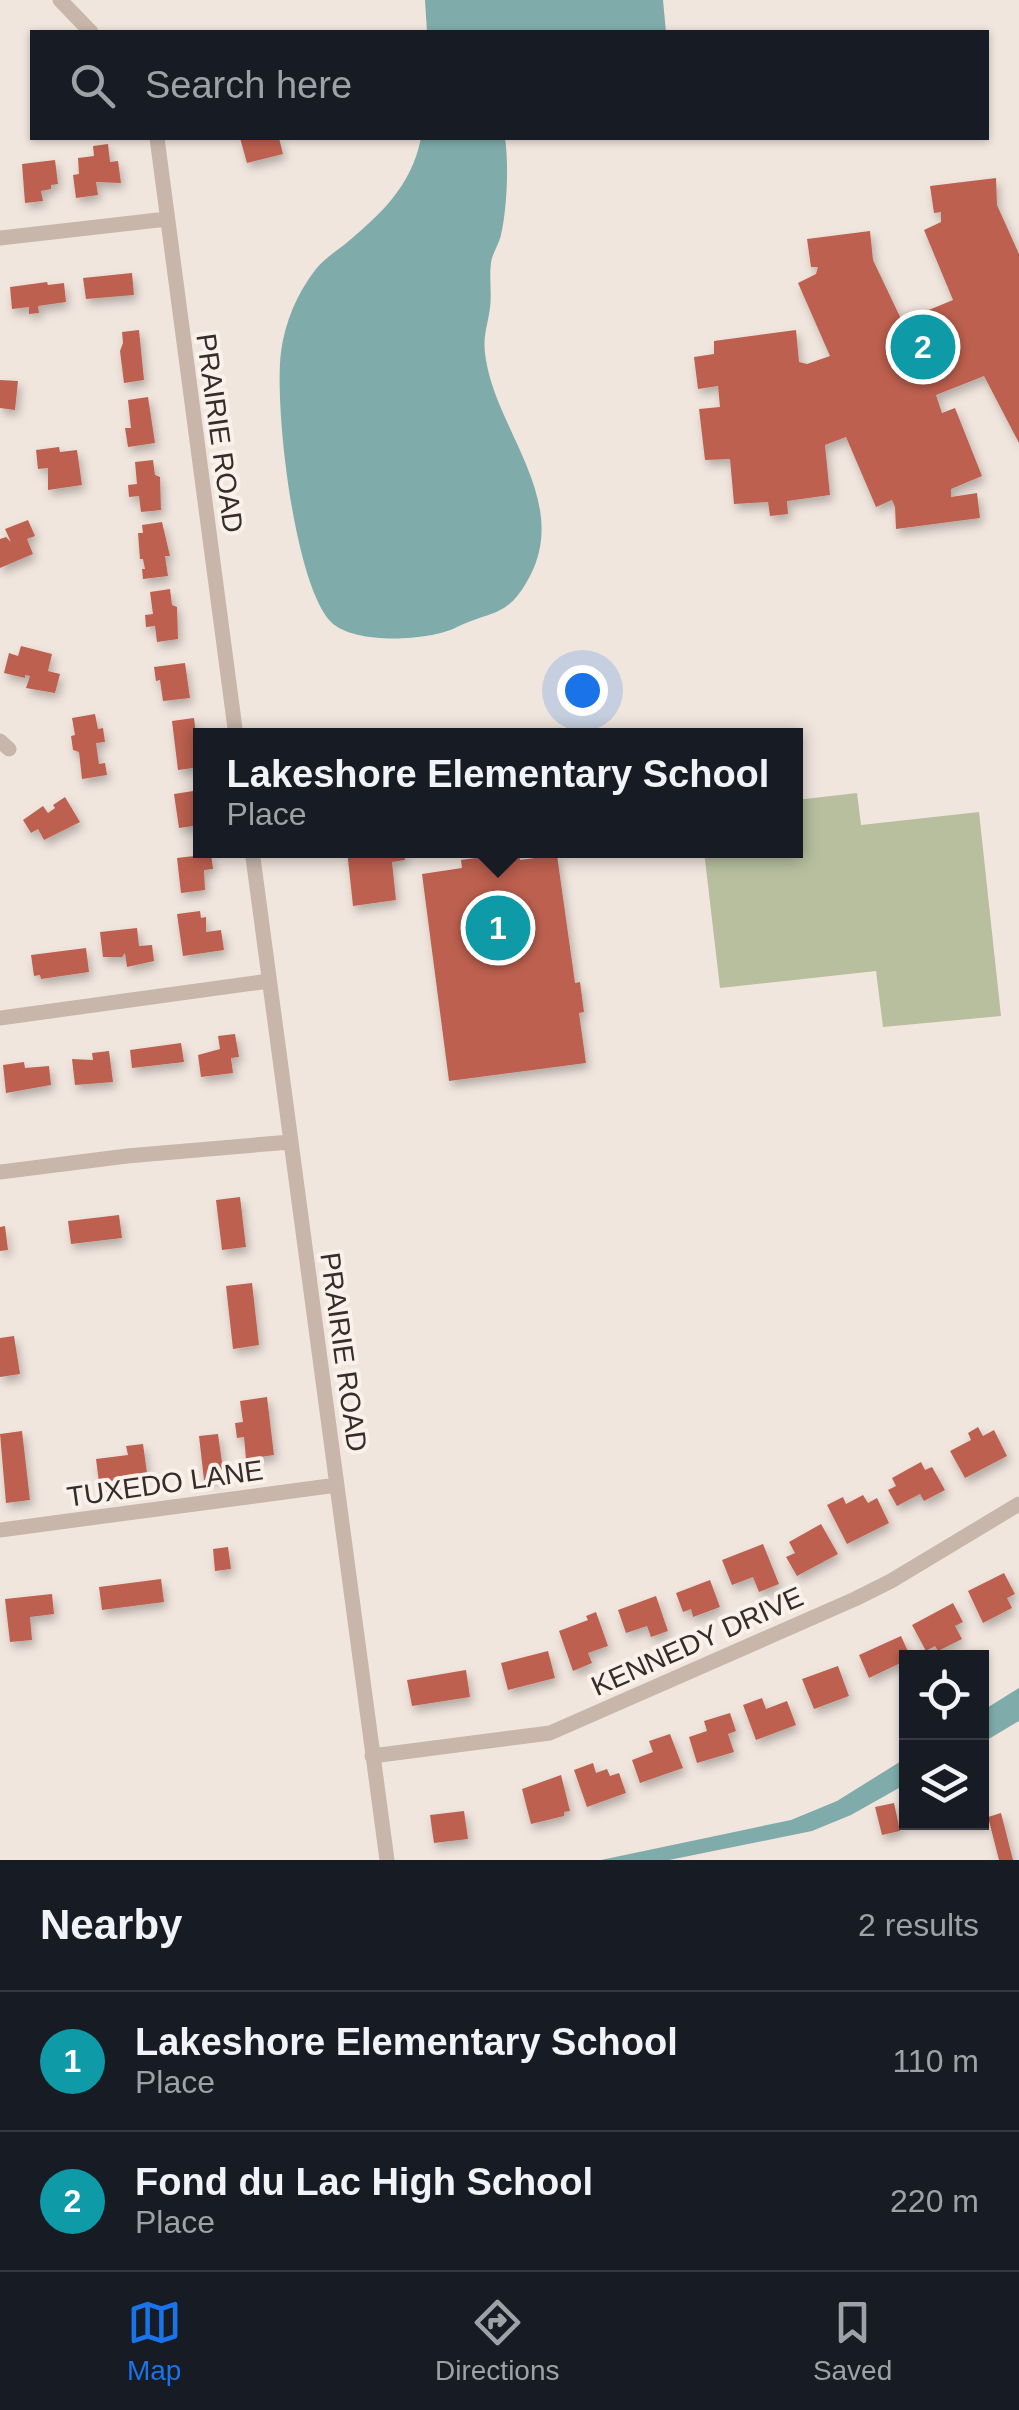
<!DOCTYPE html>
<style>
body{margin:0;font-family:Arial,sans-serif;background:#242831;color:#f1f3f6}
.controls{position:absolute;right:30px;bottom:30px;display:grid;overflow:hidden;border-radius:0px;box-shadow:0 2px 8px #0004}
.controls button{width:90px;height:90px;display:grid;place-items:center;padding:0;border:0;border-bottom:2px solid #363941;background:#171b24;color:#f1f3f6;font:50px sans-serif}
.you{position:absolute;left:582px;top:690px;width:35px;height:35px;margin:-25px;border:8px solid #fff;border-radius:50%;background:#1a73e8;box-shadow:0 0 0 15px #1a73e833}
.badge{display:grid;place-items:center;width:65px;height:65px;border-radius:50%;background:#1a73e8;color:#fff;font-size:32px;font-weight:700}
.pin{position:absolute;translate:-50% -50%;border:5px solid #fff;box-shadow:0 2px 10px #0006}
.popup{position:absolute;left:193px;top:728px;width:610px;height:130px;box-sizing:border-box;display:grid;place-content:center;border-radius:0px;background:#171b24;filter:drop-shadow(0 2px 8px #0005);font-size:32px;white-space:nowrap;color:#9ea1a6}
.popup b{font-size:38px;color:#f1f3f6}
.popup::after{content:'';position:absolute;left:50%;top:100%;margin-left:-20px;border:20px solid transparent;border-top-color:#171b24}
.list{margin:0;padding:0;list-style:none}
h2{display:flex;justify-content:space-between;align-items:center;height:130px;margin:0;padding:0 40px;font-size:42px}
h2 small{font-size:32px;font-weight:400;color:#9ea1a6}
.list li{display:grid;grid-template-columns:65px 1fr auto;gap:30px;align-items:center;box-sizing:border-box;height:140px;padding:0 40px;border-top:2px solid #363941}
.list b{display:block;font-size:38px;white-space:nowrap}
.list p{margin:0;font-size:32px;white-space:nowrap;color:#9ea1a6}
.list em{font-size:32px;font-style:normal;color:#9ea1a6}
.icon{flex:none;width:55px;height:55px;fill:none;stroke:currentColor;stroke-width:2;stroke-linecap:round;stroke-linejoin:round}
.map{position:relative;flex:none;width:1019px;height:1860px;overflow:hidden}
.search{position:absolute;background:#171b24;box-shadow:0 2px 8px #0004;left:30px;right:30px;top:30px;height:110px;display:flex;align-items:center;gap:25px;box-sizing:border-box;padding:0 35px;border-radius:0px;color:#9ea1a6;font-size:38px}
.sheet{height:410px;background:#171b24}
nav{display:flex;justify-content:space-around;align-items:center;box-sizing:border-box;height:140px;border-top:2px solid #363941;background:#171b24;font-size:28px;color:#9ea1a6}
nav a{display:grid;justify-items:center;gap:5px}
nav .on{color:#1a73e8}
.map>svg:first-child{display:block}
.green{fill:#b7bf9f}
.water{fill:#7facaa}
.building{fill:#bd6150;filter:url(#shadow)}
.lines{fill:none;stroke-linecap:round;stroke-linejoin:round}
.minor{stroke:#c8b6ab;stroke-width:15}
.labels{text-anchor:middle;stroke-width:8;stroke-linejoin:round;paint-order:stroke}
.street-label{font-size:28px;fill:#362c2a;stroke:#f9f1ea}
</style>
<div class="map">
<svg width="1019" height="1860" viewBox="0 0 1019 1860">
<defs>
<filter id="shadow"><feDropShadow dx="3" dy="5.5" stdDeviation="5" flood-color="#0004"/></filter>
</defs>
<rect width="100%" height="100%" fill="#f1e6de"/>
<!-- green -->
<path class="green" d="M857 793 861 825 979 812 1001 1016 883 1027 876 971 720 988 704 851 796 850V800Z"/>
<!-- water -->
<path class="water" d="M425 0H663L666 32H427Z
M421 138H505C509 164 507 209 501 235 499 244 492 254 491 263 489 277 492 293 490 308 487 329 482 337 486 360 497 430 568 500 531 574 508 619 494 609 455 628 428 641 354 645 331 622 294 584 274 405 281 352 285 322 297 293 316 269 323 260 335 252 344 245 381 214 411 187 421 138Z
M1019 1688V1721L982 1743V1711Z
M906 1758V1784L851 1815 812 1831 669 1860H601L791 1820 837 1801Z"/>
<!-- building -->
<path class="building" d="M240 138H279L283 154 247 163Z
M108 144 110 162 118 161 121 183 96 182 98 195 76 198 73 175 79 174 78 158 94 156 93 146Z
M55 160 58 184 51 185V189L41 191 43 201 25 203 22 164Z
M996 178 997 205 1019 254V443L984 376 936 395 942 413 955 408 982 476 951 489V497L977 493 980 518 896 529 895 507 892 500 876 507 846 437 825 445 830 495 787 501 788 514 770 516 768 502 734 504 730 459 705 460 699 409 720 407 718 386 698 389 694 357 714 354V341L796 330 799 362 807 364 830 356 798 283 816 274 818 267H811L807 239 870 231 873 260 902 321 953 300 924 230 941 222V212L934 213 930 186Z
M132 273 134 295 86 299 83 278Z
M47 282 48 285 64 283 66 302 38 306 39 313 29 314V307L12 309 10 287Z
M139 330 144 380 124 383 120 351 123 343 122 332Z
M0 380 18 381 15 410 0 408Z
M148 397 155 443 128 447 125 428H131L128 400Z
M59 447 60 452 77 450 82 485 48 490V468L38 469 36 450Z
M153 460 155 475 160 477 161 510 141 512 139 496 129 497 128 485 137 484 135 462Z
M28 520 35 536 27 539 33 554 0 568V539L6 537 11 542 5 529Z
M162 522 170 556H165L168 576 143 579 142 569H145L143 559H140L138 533H143L142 525Z
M170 589 172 605 177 607 178 639 157 642 155 626 146 627 145 615 153 614 150 592Z
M21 646 52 654 48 671 60 674 55 693 26 688 30 676 25 675V678L4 673 9 653 18 656Z
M185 663 190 698 163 701 160 680 156 681 154 667Z
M95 714 98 729 103 728 105 742 96 743 99 764 105 763 107 775 82 779 79 752 73 750 71 736 75 735 72 718Z
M194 718 200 767 178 770 172 721Z
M200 790V825L179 828 174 794Z
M65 797 80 822 44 840 38 829 31 833 23 820 43 806 48 813 55 808 53 805Z
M347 850H404L405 860 392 862 396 900 353 906Z
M519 852 520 860 557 855 575 983 580 982 584 1012 579 1013 586 1063 449 1081 422 874 462 868 461 860Z
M211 854 213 869 204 870 205 890 181 893 177 858Z
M200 911 201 918 206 917V932L221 930 224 950 183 956 177 914Z
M137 928 139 946 152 945 154 961 127 967 125 953 122 957H103L100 932Z
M86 948 89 972 41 979 40 975 34 976 31 955Z
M235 1034 239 1057 231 1058 233 1073 201 1077 198 1055 220 1049 218 1036Z
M181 1043 184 1062 132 1068 130 1050Z
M109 1051 113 1082 75 1085 72 1059 93 1060 92 1053Z
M24 1062 25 1068 49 1066 51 1085 6 1093 3 1065Z
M240 1197 246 1247 222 1250 216 1200Z
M119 1215 122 1238 71 1244 68 1221Z
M5 1226 8 1250 0 1251V1227Z
M252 1283 259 1345 233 1349 226 1286Z
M14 1336 20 1374 0 1377V1338Z
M267 1397 274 1455 246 1459 244 1437 237 1438 235 1423 243 1422 240 1401Z
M978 1427 983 1436 994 1430 1007 1456 965 1478 950 1451 971 1440 968 1433Z
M22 1431 30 1500 6 1503 0 1434Z
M218 1434 224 1477 204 1480 199 1436Z
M143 1444 147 1473 125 1476 126 1486 100 1490 96 1459 128 1455 126 1446Z
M921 1462 925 1470 932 1467 945 1490 924 1501 920 1494 897 1506 888 1490 896 1486 892 1478Z
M863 1495 868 1503 877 1498 889 1523 847 1544 827 1505 843 1497 846 1504Z
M821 1524 838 1554 797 1576 786 1557 795 1553 789 1542Z
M763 1544 779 1584 759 1592 753 1577 732 1585 722 1560Z
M228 1547 231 1569 215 1571 213 1549Z
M1004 1573 1015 1594 1007 1598 1012 1608 983 1623 968 1591Z
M161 1579 164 1602 102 1610 99 1587Z
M710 1580 720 1607 693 1617 691 1609 683 1612 676 1593Z
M52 1594 54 1614 30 1617 32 1640 10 1642 5 1599Z
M656 1596 668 1631 651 1637 647 1626 626 1633 618 1610Z
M953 1603 963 1622 955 1626 962 1639 938 1651 935 1646 926 1651 912 1625Z
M596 1612 608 1646 588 1653 592 1663 573 1671 559 1631 588 1620 586 1616Z
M901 1636 911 1658 869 1678 859 1655Z
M548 1651 555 1678 508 1690 501 1663Z
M838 1666 849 1696 814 1709 802 1679Z
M466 1670 470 1697 412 1706 407 1680Z
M762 1698 766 1709 787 1701 796 1725 756 1740 743 1705Z
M730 1713 736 1731 728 1734 734 1752 697 1763 689 1737 707 1731 704 1721Z
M670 1734 683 1768 640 1783 632 1760 653 1752 649 1741Z
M593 1763 596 1773 607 1769 610 1776 619 1773 626 1793 587 1807 574 1770Z
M561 1775 570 1811 564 1812V1816L531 1824 522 1789Z
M894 1803 900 1831 882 1835 875 1807Z
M464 1811 468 1839 434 1843 430 1815Z
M1001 1813 1013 1860H999L988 1817Z"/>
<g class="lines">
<!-- minor -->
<path class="minor" d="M60 0 91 32
M157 138 236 736
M0 238 167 219
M0 741 9 749
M252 850 387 1860
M0 1018 269 981
M0 1172 127 1156 290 1142
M0 1530 337 1485
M372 1756 550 1733 855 1599 891 1581 1019 1504"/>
</g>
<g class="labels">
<!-- street labels -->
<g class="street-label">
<text transform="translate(220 433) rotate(82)" y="10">PRAIRIE ROAD</text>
<text transform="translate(344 1352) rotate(82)" y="10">PRAIRIE ROAD</text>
<text transform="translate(165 1483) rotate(-8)" y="10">TUXEDO LANE</text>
<text transform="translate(697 1641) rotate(-24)" y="10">KENNEDY DRIVE</text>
</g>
</g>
</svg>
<div class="controls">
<button><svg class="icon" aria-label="locate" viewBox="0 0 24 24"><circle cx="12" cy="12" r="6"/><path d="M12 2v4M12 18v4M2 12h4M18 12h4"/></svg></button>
<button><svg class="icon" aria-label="layers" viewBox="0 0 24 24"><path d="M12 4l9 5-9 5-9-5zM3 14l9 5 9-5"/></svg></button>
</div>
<div class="you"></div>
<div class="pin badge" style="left:498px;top:928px;background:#0f9aa8">1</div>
<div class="popup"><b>Lakeshore Elementary School</b>Place</div>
<div class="pin badge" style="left:923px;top:347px;background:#0f9aa8">2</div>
<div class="search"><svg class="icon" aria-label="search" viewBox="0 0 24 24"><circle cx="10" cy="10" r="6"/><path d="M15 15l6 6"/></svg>Search here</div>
</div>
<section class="sheet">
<h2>Nearby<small>2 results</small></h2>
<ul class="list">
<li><span class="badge" style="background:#0f9aa8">1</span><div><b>Lakeshore Elementary School</b><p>Place</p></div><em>110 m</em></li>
<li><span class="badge" style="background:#0f9aa8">2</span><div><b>Fond du Lac High School</b><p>Place</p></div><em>220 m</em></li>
</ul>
</section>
<nav>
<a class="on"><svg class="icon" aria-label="map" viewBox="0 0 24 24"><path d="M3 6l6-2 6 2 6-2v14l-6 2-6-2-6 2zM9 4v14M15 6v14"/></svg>Map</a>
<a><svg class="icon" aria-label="directions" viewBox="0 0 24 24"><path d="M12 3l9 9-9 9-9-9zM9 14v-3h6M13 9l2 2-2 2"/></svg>Directions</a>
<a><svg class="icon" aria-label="saved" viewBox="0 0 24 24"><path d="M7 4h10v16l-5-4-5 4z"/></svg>Saved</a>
</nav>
